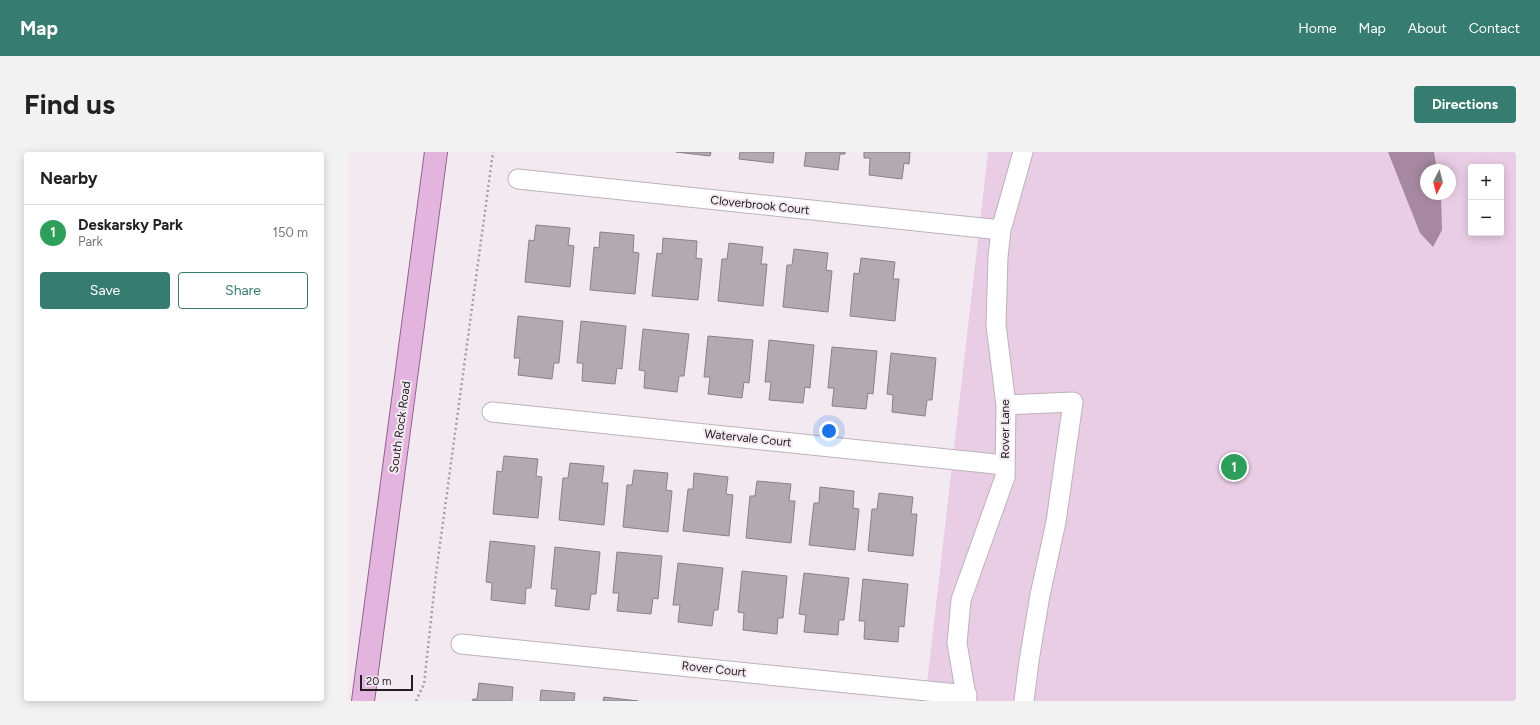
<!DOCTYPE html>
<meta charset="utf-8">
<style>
body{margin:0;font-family:Figtree,sans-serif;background:#f2f2f2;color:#222}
.controls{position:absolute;right:12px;top:12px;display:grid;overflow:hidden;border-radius:4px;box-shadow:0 2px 10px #0003}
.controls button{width:36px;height:36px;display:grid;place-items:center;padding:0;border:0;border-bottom:1px solid #e0e0e0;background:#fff;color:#222;font:20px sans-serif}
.compass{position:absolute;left:1072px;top:12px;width:36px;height:36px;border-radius:50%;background:#fff;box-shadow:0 2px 10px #0003;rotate:187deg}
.scale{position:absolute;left:12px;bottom:10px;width:53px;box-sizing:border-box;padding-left:4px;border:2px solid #211d20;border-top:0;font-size:11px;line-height:14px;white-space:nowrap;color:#211d20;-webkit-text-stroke:3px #f3e9f1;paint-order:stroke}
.you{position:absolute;left:481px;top:279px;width:14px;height:14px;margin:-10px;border:3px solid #fff;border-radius:50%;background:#1a73e8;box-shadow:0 0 0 6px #1a73e833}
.badge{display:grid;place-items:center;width:26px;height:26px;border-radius:50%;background:#377c70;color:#fff;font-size:13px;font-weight:700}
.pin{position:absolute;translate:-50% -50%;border:2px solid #fff;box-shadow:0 1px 4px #0006}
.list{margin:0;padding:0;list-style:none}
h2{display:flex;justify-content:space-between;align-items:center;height:52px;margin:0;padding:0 16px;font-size:17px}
h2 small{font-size:13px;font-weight:400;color:#767676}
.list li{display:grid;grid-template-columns:26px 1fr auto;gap:12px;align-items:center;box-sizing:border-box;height:56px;padding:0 16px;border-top:1px solid #e0e0e0}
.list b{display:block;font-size:15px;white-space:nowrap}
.list p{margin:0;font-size:13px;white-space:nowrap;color:#767676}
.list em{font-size:13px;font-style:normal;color:#767676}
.actions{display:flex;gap:8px;padding:12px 16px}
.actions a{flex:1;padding:9px 0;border:1px solid #377c70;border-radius:4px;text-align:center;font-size:14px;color:#377c70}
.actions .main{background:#377c70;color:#fff}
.map{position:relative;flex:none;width:1168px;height:549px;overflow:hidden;border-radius:4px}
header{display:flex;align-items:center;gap:24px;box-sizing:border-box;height:56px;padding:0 20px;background:#377c70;color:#fff}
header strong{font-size:19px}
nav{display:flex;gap:22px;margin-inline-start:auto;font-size:14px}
.intro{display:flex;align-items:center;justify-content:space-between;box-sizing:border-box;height:96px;padding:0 24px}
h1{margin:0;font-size:28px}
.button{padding:10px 18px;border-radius:4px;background:#377c70;color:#fff;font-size:14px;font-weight:700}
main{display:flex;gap:24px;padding:0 24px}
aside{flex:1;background:#fff;border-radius:4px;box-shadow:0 2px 10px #0003}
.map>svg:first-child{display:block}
.green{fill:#e9cde5;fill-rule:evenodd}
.water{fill:#a688a1}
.building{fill:#b2a9b1;stroke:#8a8189}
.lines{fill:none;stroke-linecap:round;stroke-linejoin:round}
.minor-casing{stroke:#bcb2ba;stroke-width:21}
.major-casing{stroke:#93608d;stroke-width:24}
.path{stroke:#a59da4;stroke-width:2.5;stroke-dasharray:2 3;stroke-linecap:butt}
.minor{stroke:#fff;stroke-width:19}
.major{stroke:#e3b5de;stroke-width:22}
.labels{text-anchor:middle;stroke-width:4;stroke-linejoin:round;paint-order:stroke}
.street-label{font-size:12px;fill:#211d20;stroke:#f3e9f1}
</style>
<header>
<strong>Map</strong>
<nav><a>Home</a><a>Map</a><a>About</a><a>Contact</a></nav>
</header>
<div class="intro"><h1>Find us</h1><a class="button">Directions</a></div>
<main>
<aside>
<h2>Nearby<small></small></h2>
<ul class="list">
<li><span class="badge" style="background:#2e9e5b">1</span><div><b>Deskarsky Park</b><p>Park</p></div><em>150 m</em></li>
</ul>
<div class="actions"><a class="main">Save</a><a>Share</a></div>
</aside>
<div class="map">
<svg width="1168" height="549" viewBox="0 0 1168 549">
<rect width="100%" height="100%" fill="#f3e9f1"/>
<!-- green -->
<path class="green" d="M640 0H1168V549H577ZM1123 15H1153V81H1123ZM1078 18H1102V42H1078Z"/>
<!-- water -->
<path class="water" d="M1040 0H1086L1089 18H1078V42H1093L1094 78 1085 95 1072 81Z"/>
<!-- building -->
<path class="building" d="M328 0H363L362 4Z
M392 0H426L425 11 391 7Z
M458 0H497V2H492L490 18 456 14Z
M516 0H562L561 12 556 11 554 27 521 23 522 6H516Z
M188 73 222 76 220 93 226 94 222 135 177 130 181 88 186 89Z
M252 80 286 83 285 100 291 101 287 142 242 138 246 95 251 96Z
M315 86 349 89 348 106 354 107 350 148 304 144 309 101 314 102Z
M381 91 415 95 413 112H419L415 154 370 149 374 107H379Z
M446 97 480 101 478 118 484 119 480 160 435 155 439 113H444Z
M513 106 547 110 545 127H551L547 169 502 164 506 121 511 122Z
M170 164 215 169 211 211H206L204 227 170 223 172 206H166Z
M233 169 278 174 274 217 269 216 267 232 234 229 235 211H229Z
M295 177 341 182 336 224H331L329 240 296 236 297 219 291 218Z
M360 184 405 188 401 231 396 230 394 246 360 242 362 225H356Z
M421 188 466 193 462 236 457 235 455 251 421 248 423 230H417Z
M484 195 529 199 525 242 520 241 518 257 484 254 486 236H480Z
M543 201 588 206 584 248H579L577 264 544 260 545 243 539 242Z
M156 304 190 307 188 324 194 325 190 366 145 362 149 319 154 320Z
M222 311 256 314 254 331H260L256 373 211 368 215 326H220Z
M286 318 320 321 318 338 324 339 320 380 275 375 279 333H284Z
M346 321 380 325 378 342 385 343 381 384 335 379 340 337H345Z
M409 329 443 332 441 349H447L443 391 398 386 402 344H407Z
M472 335 506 339 505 356 511 357 507 398 461 393 466 351H471Z
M531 341 565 345 563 362H569L565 404 520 399 524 357H529Z
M142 389 187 394 183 436H178L177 452 143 448 144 431 138 430Z
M207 395 252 400 248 442H243L241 458 207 454 209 437H203Z
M269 400 314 404 310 447 305 446 303 462 269 459 271 441H265Z
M330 411 375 416 370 458H366L364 474 330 470 332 453H325Z
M394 419 439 424 435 466H430L429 482 395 478 396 461 390 460Z
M456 421 501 426 496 468H491L490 483 456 480 458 463 451 462Z
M515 427 560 432 556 475 551 474 550 490 516 487 517 469H511Z
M131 531 165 535 164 549H124L125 547H129Z
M193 538 227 541 226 549H192Z
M256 545 290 549H255Z"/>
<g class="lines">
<defs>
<path id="minor" d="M170 27 653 78
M658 253 725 250 708 370 692 443 681 509 676 549
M144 260 657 313
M113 492 619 543
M619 549 609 491 613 448 657 325 658 253 648 173 650 105 653 78 675 0"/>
<path id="major" d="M15 549 88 0"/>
</defs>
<!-- minor casing -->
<use href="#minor" class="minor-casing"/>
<!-- major casing -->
<use href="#major" class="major-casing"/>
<!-- path -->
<path class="path" d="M68 549 76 532 88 422 145 0"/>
<!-- minor -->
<use href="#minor" class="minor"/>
<!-- major -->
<use href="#major" class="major"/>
</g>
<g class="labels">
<!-- street labels -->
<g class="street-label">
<text transform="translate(412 53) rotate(6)" y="4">Cloverbrook Court</text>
<text transform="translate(52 275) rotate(-82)" y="4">South Rock Road</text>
<text transform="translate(657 277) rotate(-90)" y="4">Rover Lane</text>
<text transform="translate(400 286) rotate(6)" y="4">Watervale Court</text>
<text transform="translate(366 517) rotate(6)" y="4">Rover Court</text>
</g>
</g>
</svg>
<div class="controls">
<button>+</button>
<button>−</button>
</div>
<svg class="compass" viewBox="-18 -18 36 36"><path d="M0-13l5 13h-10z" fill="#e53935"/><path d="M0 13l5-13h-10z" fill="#767676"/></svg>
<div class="scale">20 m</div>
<div class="you"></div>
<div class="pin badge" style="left:886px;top:315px;background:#2e9e5b">1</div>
</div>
</main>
